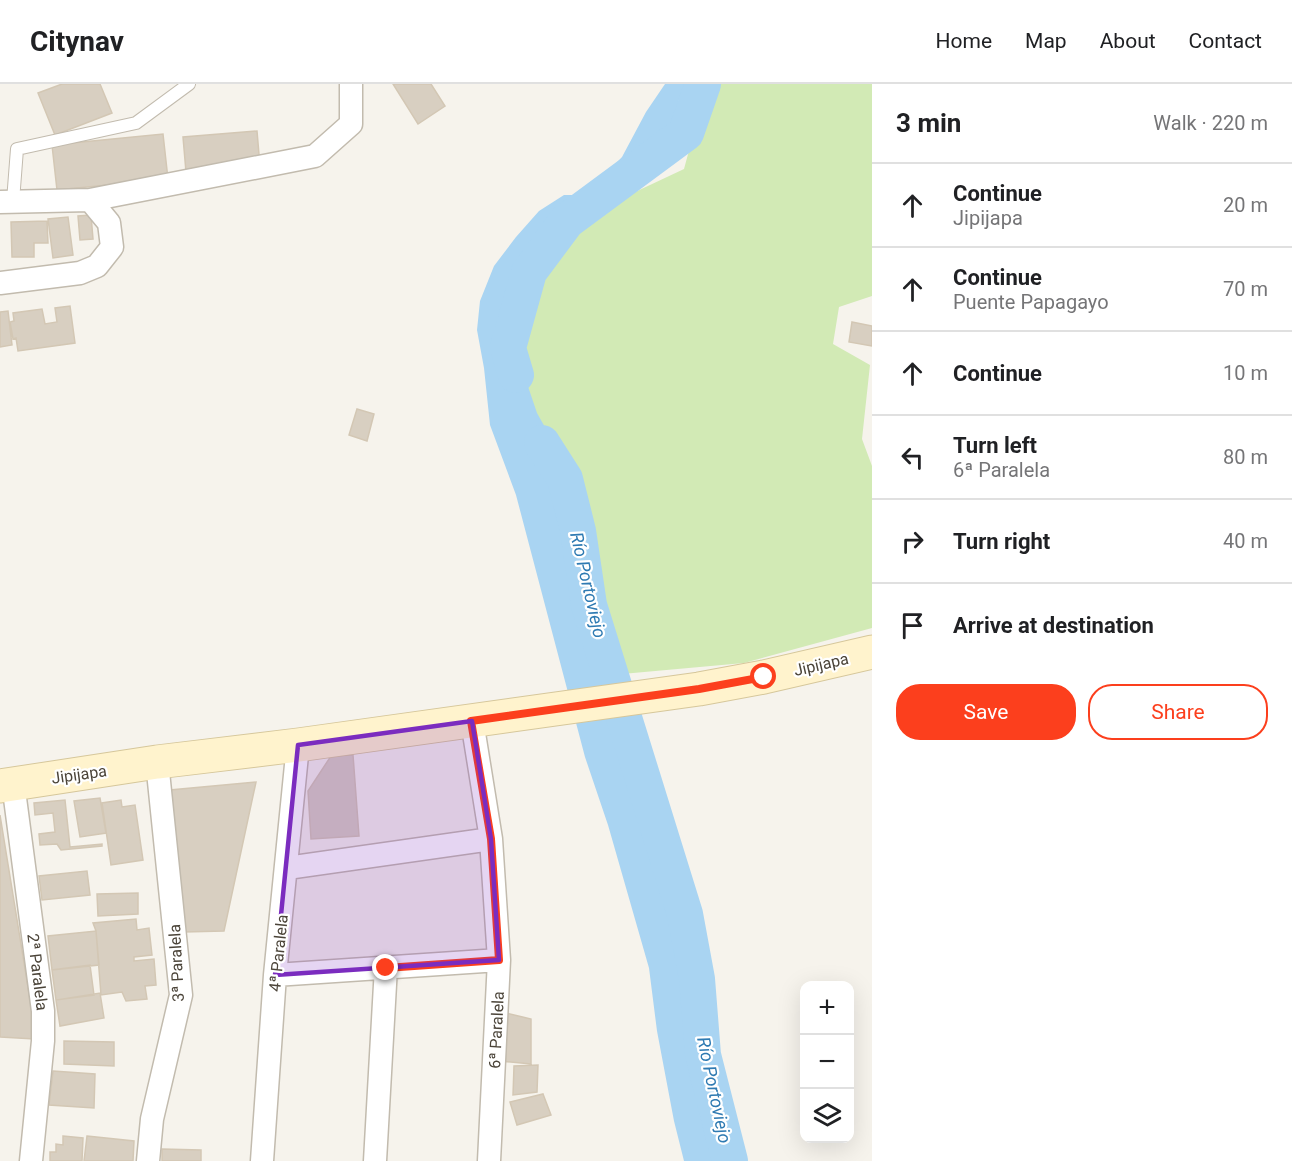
<!DOCTYPE html>
<meta charset="utf-8">
<style>
body{margin:0;font-family:Roboto,sans-serif;background:#f2f2f2;color:#202124}
.controls{position:absolute;right:18px;bottom:18px;display:grid;overflow:hidden;border-radius:12px;box-shadow:0 6px 24px #0002}
.controls button{width:54px;height:54px;display:grid;place-items:center;padding:0;border:0;border-bottom:2px solid #e0e0e0;background:#fff;color:#202124;font:30px sans-serif}
.stop{position:absolute;width:18px;height:18px;margin:-14px;border:4px solid #fc3f1d;border-radius:50%;background:#fff}
.stop.end{background:#fc3f1d;border-color:#fff;box-shadow:0 2px 6px #0008}
.list{margin:0;padding:0;list-style:none}
h2{display:flex;justify-content:space-between;align-items:center;height:78px;margin:0;padding:0 24px;font-size:26px}
h2 small{font-size:20px;font-weight:400;color:#757577}
.list li{display:grid;grid-template-columns:39px 1fr auto;gap:18px;align-items:center;box-sizing:border-box;height:84px;padding:0 24px;border-top:2px solid #e0e0e0}
.list b{display:block;font-size:22px;white-space:nowrap}
.list p{margin:0;font-size:20px;white-space:nowrap;color:#757577}
.list em{font-size:20px;font-style:normal;color:#757577}
.actions{display:flex;gap:12px;padding:18px 24px}
.actions a{flex:1;padding:14px 0;border:2px solid #fc3f1d;border-radius:24px;text-align:center;font-size:21px;color:#fc3f1d}
.actions .main{background:#fc3f1d;color:#fff}
.icon{flex:none;width:33px;height:33px;fill:none;stroke:currentColor;stroke-width:2;stroke-linecap:round;stroke-linejoin:round}
.map{position:relative;flex:none;width:872px;height:1077px;overflow:hidden}
header{display:flex;align-items:center;gap:36px;box-sizing:border-box;height:84px;padding:0 30px;background:#fff;border-bottom:2px solid #e0e0e0}
header strong{font-size:28px}
nav{display:flex;gap:33px;margin-inline-start:auto;font-size:21px}
main{display:flex}
aside{flex:1;background:#fff}
.map>svg:first-child{display:block}
.green{fill:#d2eab5}
.water{fill:#a9d4f2}
.lines{fill:none;stroke-linecap:round;stroke-linejoin:round}
.river{stroke:#a9d4f2;stroke-width:36}
.building{fill:#d8cfc1;stroke:#d3c7b4;stroke-width:1.5}
.lane-casing{stroke:#c2bbae;stroke-width:14}
.street-casing{stroke:#c2bbae;stroke-width:25}
.secondary-casing{stroke:#d6c79b;stroke-width:35}
.lane{stroke:#fff;stroke-width:12}
.street{stroke:#fff;stroke-width:22}
.secondary{stroke:#fff3cd;stroke-width:33}
.route{stroke:#fc3f1d;stroke-width:8}
.marked{fill:#7b2cbf;fill-opacity:0.2;stroke:#7b2cbf;stroke-width:4.5;stroke-linejoin:round}
.labels{text-anchor:middle;stroke-width:4.5;stroke-linejoin:round;paint-order:stroke}
.street-label{font-size:16px;fill:#4b4439;stroke:#fff}
.water-label{font-size:18px;font-style:italic;fill:#2e7ab2;stroke:#fff}
</style>
<header>
<strong>Citynav</strong>
<nav><a>Home</a><a>Map</a><a>About</a><a>Contact</a></nav>
</header>
<main>
<div class="map">
<svg width="872" height="1077" viewBox="0 0 872 1077">
<rect width="100%" height="100%" fill="#f6f3ec"/>
<!-- green -->
<path class="green" d="M707 0H872V212L839 223 833 260 870 281 862 355 872 382V544L744 579 611 591 558 404 524 308 521 211 599 125 684 85Z"/>
<!-- water -->
<path class="water" d="M665 0H686L679 16 675 37 657 57 626 101 588 129 572 145 533 162 517 188 512 223 516 267 537 329 569 386 562 435 580 503 597 578 635 700 656 757 671 811 688 900 695 958 724 1077H684L674 1037 657 947 649 884 608 741 585 673 516 411 490 341 484 284 477 246 480 217 494 182 516 153 539 127 564 111H581L596 101 622 73 646 28Z"/>
<g class="lines">
<!-- river -->
<path class="river" d="M516 291 508 264 529 188 567 137 686 49 703 0
M542 359 565 395 578 447 589 521 685 830 697 895 703 971 730 1077"/>
</g>
<!-- building -->
<path class="building" d="M62 0H100L112 29 55 51 38 9Z
M393 0H431L445 22 418 40Z
M257 47 260 82 186 88 183 53Z
M163 50 168 95 57 106 52 61Z
M91 131 93 155 80 156 78 132Z
M68 133 73 171 53 174 48 135Z
M47 137 48 159H34V173H12L11 138Z
M70 222 75 259 18 267 16 254 13 255 10 238 14 237 13 229 42 225 45 240 57 238 55 224Z
M8 227 12 261 0 263V228Z
M852 238 872 242V262L849 258Z
M357 325 374 330 367 357 349 351Z
M353 671 359 752 311 755 308 707 331 672Z
M256 698 224 847 184 848 170 706Z
M100 714 106 749 80 753 74 717Z
M65 716 70 763 102 760V762L61 766 57 760 40 761 39 750 55 748 53 729 35 731 34 719Z
M121 716 122 723 135 721 143 776 111 781 102 719Z
M0 731 34 940V955L0 953Z
M87 787 90 811 42 816 39 792Z
M138 809V830L98 832 97 810Z
M136 835 137 846 149 844 152 871 134 873V877L154 875 156 901 145 902 147 915 126 917 122 908 101 911 96 847 93 839Z
M96 847 99 881 52 886 48 852Z
M90 881 94 911 56 916 52 886Z
M100 909 104 934 60 942 56 916Z
M502 928 531 935V980L499 977Z
M64 957 114 958V982L64 980Z
M538 981 537 1008 513 1011 514 982Z
M53 987 95 990 94 1024 49 1021Z
M543 1010 551 1031 517 1041 510 1018Z
M63 1052 83 1054 82 1077H50V1068H56V1060L63 1061Z
M87 1052 134 1057 133 1077H84Z
M162 1065 201 1066V1077H162Z"/>
<g class="lines">
<defs>
<path id="lane" d="M13 117 17 65 136 39 189 0"/>
<path id="street" d="M90 116 315 72 351 40V0
M0 118 90 116 109 139 112 163 97 182 80 189 0 199
M472 637 491 755 499 876 489 1077
M13 699 43 927V957L31 1077
M287 784 491 755
M275 891 499 876
M148 1077 152 1035 181 911 157 678
M262 1077 275 891 298 661
M375 1077 386 883"/>
<path id="secondary" d="M0 702 157 678 298 661 699 605 764 593 872 568"/>
</defs>
<!-- lane casing -->
<use href="#lane" class="lane-casing"/>
<!-- street casing -->
<use href="#street" class="street-casing"/>
<!-- secondary casing -->
<use href="#secondary" class="secondary-casing"/>
<!-- lane -->
<use href="#lane" class="lane"/>
<!-- street -->
<use href="#street" class="street"/>
<!-- secondary -->
<use href="#secondary" class="secondary"/>
</g>
<g class="lines">
<!-- route -->
<path class="route" d="M386 884 499 876 491 755 471 637 699 605 764 593"/>
</g>
<!-- marked area -->
<path class="marked" d="M472 637 491 755 499 876 275 891 298 661Z"/>
<g class="labels">
<!-- street labels -->
<g class="street-label">
<text transform="translate(821 580) rotate(-13)" y="6">Jipijapa</text>
<text transform="translate(79 690) rotate(-8)" y="6">Jipijapa</text>
<text transform="translate(278 869) rotate(-84)" y="6">4ª Paralela</text>
<text transform="translate(176 879) rotate(-93)" y="6">3ª Paralela</text>
<text transform="translate(38 888) rotate(83)" y="6">2ª Paralela</text>
<text transform="translate(496 946) rotate(-87)" y="6">6ª Paralela</text>
</g>
<!-- water labels -->
<g class="water-label">
<text transform="translate(588 501) rotate(77)" y="6">Río Portoviejo</text>
<text transform="translate(714 1006) rotate(78)" y="6">Río Portoviejo</text>
</g>
</g>
</svg>
<div class="controls">
<button>+</button>
<button>−</button>
<button><svg class="icon" aria-label="layers" viewBox="0 0 24 24"><path d="M12 4l9 5-9 5-9-5zM3 14l9 5 9-5"/></svg></button>
</div>
<div class="stop" style="left:764px;top:593px"></div>
<div class="stop end" style="left:386px;top:884px"></div>
</div>
<aside>
<h2>3 min<small>Walk · 220 m</small></h2>
<ul class="list">
<li><svg class="icon" aria-label="ahead" viewBox="0 0 24 24"><path d="M12 20V5M6 11l6-6 6 6"/></svg><div><b>Continue</b><p>Jipijapa</p></div><em>20 m</em></li>
<li><svg class="icon" aria-label="ahead" viewBox="0 0 24 24"><path d="M12 20V5M6 11l6-6 6 6"/></svg><div><b>Continue</b><p>Puente Papagayo</p></div><em>70 m</em></li>
<li><svg class="icon" aria-label="ahead" viewBox="0 0 24 24"><path d="M12 20V5M6 11l6-6 6 6"/></svg><div><b>Continue</b></div><em>10 m</em></li>
<li><svg class="icon" aria-label="left" viewBox="0 0 24 24"><path d="M17 20v-9H6M10 6l-5 5 5 5"/></svg><div><b>Turn left</b><p>6ª Paralela</p></div><em>80 m</em></li>
<li><svg class="icon" aria-label="right" viewBox="0 0 24 24"><path d="M7 20v-9h11M14 6l5 5-5 5"/></svg><div><b>Turn right</b></div><em>40 m</em></li>
<li><svg class="icon" aria-label="arrive" viewBox="0 0 24 24"><path d="M6 21V4h12l-3 4 3 4H6"/></svg><div><b>Arrive at destination</b></div></li>
</ul>
<div class="actions"><a class="main">Save</a><a>Share</a></div>
</aside>
</main>
